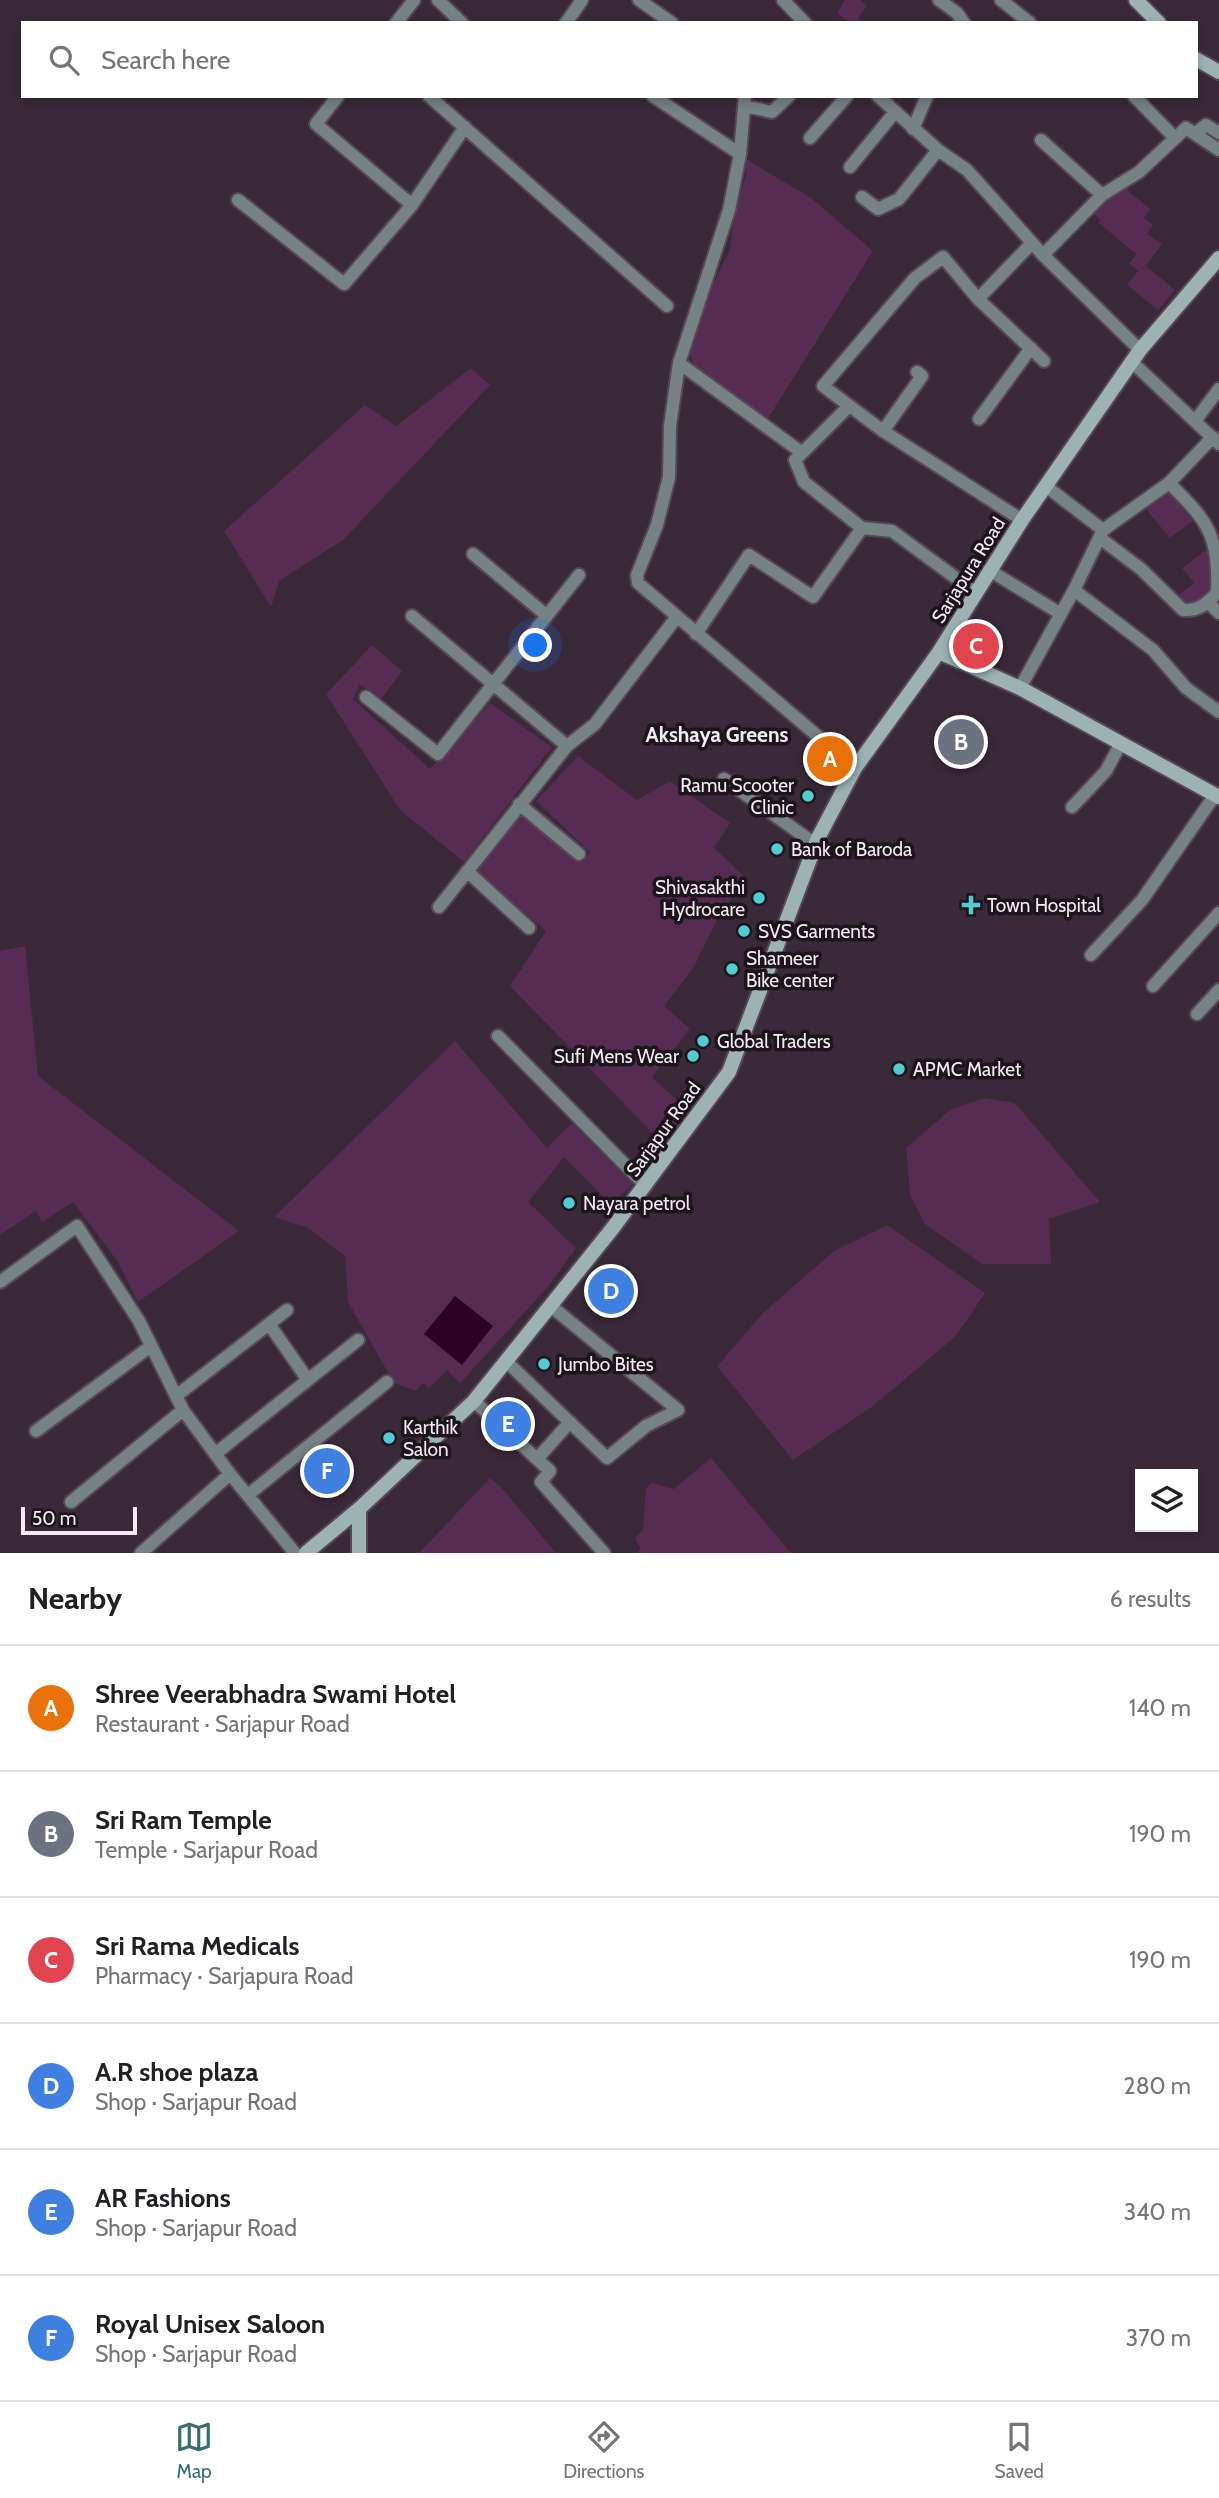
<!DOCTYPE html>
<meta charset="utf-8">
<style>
body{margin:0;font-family:Cabin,sans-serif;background:#f6f6f6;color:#202124}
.controls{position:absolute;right:21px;bottom:21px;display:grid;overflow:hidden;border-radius:0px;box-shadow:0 4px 10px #0003}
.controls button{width:63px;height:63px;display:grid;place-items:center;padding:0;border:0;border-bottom:2px solid #e0e0e0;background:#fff;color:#202124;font:35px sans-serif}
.scale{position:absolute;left:21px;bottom:18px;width:116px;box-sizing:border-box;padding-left:7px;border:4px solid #f5e9f3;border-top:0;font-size:19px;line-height:24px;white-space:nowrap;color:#f5e9f3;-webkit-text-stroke:5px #1d151c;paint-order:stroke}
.you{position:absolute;left:536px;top:646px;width:24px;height:24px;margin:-18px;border:5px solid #fff;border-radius:50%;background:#1a73e8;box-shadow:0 0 0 10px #1a73e833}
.badge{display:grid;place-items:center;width:46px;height:46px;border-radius:50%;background:#366e73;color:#fff;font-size:23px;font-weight:700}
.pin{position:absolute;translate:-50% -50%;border:4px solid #fff;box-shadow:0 2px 7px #0006}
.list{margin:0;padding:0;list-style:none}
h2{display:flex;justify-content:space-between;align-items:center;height:91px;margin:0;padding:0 28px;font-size:30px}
h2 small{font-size:23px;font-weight:400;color:#757577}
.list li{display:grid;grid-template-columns:46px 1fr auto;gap:21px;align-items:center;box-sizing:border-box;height:126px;padding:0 28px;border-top:2px solid #e0e0e0}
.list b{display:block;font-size:26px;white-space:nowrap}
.list p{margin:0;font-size:23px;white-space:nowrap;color:#757577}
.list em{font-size:23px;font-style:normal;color:#757577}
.icon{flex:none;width:38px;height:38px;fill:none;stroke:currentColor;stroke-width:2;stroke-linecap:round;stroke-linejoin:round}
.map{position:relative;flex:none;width:1219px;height:1553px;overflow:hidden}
.search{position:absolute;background:#fff;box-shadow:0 4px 10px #0003;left:21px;right:21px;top:21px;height:77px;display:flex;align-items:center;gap:18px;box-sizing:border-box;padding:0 24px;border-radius:0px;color:#757577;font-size:26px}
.sheet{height:847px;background:#fff}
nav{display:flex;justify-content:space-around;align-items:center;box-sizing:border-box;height:98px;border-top:2px solid #e0e0e0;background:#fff;font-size:19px;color:#757577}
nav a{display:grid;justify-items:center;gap:4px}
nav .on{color:#366e73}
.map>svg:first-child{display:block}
.green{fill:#562c52}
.water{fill:#2a0127}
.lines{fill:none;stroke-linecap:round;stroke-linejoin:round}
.street-casing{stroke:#584856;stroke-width:16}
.secondary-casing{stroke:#584856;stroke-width:18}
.street{stroke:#758384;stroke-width:12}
.secondary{stroke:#9cb2b3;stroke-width:14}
.poi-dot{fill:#51ccd3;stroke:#1d151c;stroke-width:2.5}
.labels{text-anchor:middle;stroke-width:7;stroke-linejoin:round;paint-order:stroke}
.street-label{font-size:19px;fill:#f5e9f3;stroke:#1d151c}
.poi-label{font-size:19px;fill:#f5e9f3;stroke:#1d151c;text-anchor:start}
.neighbourhood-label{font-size:21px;font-weight:bold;fill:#f5e9f3;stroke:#1d151c}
</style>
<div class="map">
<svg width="1219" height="1553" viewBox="0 0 1219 1553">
<rect width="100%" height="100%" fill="#3a2938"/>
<!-- green -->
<path class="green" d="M845 0H860L867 6 858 18 861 23H850L837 13Z
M744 158 810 197 873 251 767 420 693 364 690 353 699 315 730 249 733 222 746 174Z
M1129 186 1128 191 1150 209 1144 218 1153 225 1147 234 1162 244 1146 266 1175 290 1158 310 1127 285 1138 271 1129 264 1136 254 1099 223 1101 220 1094 214 1112 194Z
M471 368 490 385 343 540 279 581 271 607 224 531 365 405 396 426Z
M1167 490 1193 521 1170 538 1146 509Z
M1207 549 1214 558 1213 592 1190 608 1176 597 1194 583 1182 568Z
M372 645 402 671 382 698 360 685 353 699 430 769 490 703 552 747 464 862 400 810 326 694Z
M578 756 637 800 670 781 730 823 714 848 748 880 722 910 694 967 664 1006 690 1029 652 1077 687 1109 663 1144 510 986 546 931 476 871 520 815 583 862 590 852 536 801Z
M25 946 38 1076 239 1231 138 1302 118 1262 73 1202 42 1222 36 1211 0 1235V951Z
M455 1041 547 1148 572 1123 633 1184 611 1204 564 1157 528 1202 576 1248 547 1288 460 1383 447 1370 429 1388 423 1383 416 1391 394 1383 348 1302 345 1256 308 1228 274 1217Z
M984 1098 1015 1103 1100 1202 1049 1219 1051 1264H982L925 1224 910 1194 906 1148 950 1110Z
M887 1225 985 1293 956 1336 873 1406 793 1460 717 1366 763 1313 834 1251Z
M711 1458 791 1553H637L641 1549 635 1538 643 1529 646 1488 652 1483 674 1489Z
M490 1478 502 1488 556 1553H419Z"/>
<!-- water -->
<path class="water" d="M455 1296 493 1326 462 1365 424 1334Z"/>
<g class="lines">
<defs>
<path id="street" d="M438 0 462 23
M639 0 672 23
M783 0 805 23
M939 0 957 13 964 23
M1001 0 1030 23
M396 23 414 0
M566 23 582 0
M338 96 316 124 412 205
M429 96 667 306
M653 96 740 154
M745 96 740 154 729 210 679 363 670 426 669 477 657 525 637 575 638 583 855 768
M878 96 938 150 967 170 1043 255 1140 350
M1134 96 1175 138
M745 106 772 112 789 96
M913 129 927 96
M1195 134 1206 125 1219 133
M810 138 847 96
M1041 140 1102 195
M850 167 895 112
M862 197 878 209 899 199 938 150
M238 200 344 284 412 205 465 127
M1043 255 1102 195 1139 172 1186 128 1219 150
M978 299 1032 243
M1132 362 1219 444
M679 363 801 452
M848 407 795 460 804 482 862 528 892 531 975 592
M979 419 1031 348
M1195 421 1219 389
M883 431 922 376 917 372
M1047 487 1103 530
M1022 520 883 431 823 386 915 278 943 257 978 299 1044 361
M1100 538 1141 569 1183 610C1199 611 1206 604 1217 593 1219 536 1209 522 1169 483
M473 554 546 615
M989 570 1061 614
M1074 590 1153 650 1186 688 1219 712
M1208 602 1219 613
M412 616 567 746
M696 634 749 555 813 597 862 528
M1020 688 1074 590 1103 530 1169 483 1213 437
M366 697 438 754 579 575
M724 779 815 844
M519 804 579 854
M1072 807 1106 771 1121 743
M467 871 529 928
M439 907 567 746 595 724 676 618
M1091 955 1142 900 1215 795
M1153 986 1219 913
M1197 1014 1219 990
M498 1036 646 1186
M0 1282 77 1226 139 1321 183 1410 230 1474 295 1553
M269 1324 308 1380
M507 1362 607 1458 646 1426 678 1410 552 1307
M176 1396 287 1310
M474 1401 550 1471 541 1482 604 1553
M36 1431 151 1346
M215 1454 358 1340
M537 1459 570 1422
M248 1495 387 1382
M71 1502 183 1410
M141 1553 230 1474"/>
<path id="secondary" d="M1136 0 1159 23
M1196 59 1219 72
M939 652 1020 688 1219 797
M359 1509V1553
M306 1553 359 1509 474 1401 612 1229 729 1072 818 838 855 768 939 652 1022 520 1140 350 1219 258"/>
</defs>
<!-- street casing -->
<use href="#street" class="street-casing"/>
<!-- secondary casing -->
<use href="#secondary" class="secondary-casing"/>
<!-- street -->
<use href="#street" class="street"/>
<!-- secondary -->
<use href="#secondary" class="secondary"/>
</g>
<!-- markers -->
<g class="poi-dot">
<circle cx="808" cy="796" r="7"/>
<circle cx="777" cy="849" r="7"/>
<circle cx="759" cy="898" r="7"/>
<path d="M967.5 894.5h7v7h7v7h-7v7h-7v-7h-7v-7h7z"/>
<circle cx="744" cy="931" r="7"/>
<circle cx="732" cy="969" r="7"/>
<circle cx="703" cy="1041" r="7"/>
<circle cx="693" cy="1056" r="7"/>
<circle cx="899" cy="1069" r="7"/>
<circle cx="569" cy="1203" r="7"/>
<circle cx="544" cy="1364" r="7"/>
<circle cx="389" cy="1438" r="7"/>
</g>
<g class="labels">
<!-- street labels -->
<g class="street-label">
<text transform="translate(968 570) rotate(-58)" y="7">Sarjapura Road</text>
<text transform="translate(663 1129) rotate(-54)" y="7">Sarjapur Road</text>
</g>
<!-- poi labels -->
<g class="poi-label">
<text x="794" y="792" text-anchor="end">Ramu Scooter<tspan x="794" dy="22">Clinic</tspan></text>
<text x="791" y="856">Bank of Baroda</text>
<text x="745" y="894" text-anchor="end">Shivasakthi<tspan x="745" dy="22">Hydrocare</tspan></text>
<text x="987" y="912">Town Hospital</text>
<text x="758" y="938">SVS Garments</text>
<text x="746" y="965">Shameer<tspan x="746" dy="22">Bike center</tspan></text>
<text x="717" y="1048">Global Traders</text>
<text x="679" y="1063" text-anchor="end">Sufi Mens Wear</text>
<text x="913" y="1076">APMC Market</text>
<text x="583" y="1210">Nayara petrol</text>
<text x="558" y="1371">Jumbo Bites</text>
<text x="403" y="1434">Karthik<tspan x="403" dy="22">Salon</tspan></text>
</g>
<!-- neighbourhood labels -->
<g class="neighbourhood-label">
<text x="717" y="742">Akshaya Greens</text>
</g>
</g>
</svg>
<div class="controls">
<button><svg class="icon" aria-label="layers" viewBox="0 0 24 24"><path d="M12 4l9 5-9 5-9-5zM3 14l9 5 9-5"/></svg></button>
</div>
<div class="scale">50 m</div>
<div class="you"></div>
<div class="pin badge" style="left:830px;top:759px;background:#e8710a">A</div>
<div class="pin badge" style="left:961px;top:742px;background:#6b7280">B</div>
<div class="pin badge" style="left:976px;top:646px;background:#e0444e">C</div>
<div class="pin badge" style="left:611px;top:1291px;background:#3f7fe0">D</div>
<div class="pin badge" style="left:508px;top:1424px;background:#3f7fe0">E</div>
<div class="pin badge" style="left:327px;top:1471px;background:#3f7fe0">F</div>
<div class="search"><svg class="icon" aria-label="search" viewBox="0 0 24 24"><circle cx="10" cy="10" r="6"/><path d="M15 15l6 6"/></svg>Search here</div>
</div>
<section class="sheet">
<h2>Nearby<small>6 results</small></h2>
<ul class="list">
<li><span class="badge" style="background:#e8710a">A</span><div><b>Shree Veerabhadra Swami Hotel</b><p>Restaurant · Sarjapur Road</p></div><em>140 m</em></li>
<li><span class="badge" style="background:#6b7280">B</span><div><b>Sri Ram Temple</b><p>Temple · Sarjapur Road</p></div><em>190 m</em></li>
<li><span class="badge" style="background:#e0444e">C</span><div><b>Sri Rama Medicals</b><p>Pharmacy · Sarjapura Road</p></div><em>190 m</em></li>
<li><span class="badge" style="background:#3f7fe0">D</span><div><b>A.R shoe plaza</b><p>Shop · Sarjapur Road</p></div><em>280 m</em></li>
<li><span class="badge" style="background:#3f7fe0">E</span><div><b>AR Fashions</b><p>Shop · Sarjapur Road</p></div><em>340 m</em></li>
<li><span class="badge" style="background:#3f7fe0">F</span><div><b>Royal Unisex Saloon</b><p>Shop · Sarjapur Road</p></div><em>370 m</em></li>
</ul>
</section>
<nav>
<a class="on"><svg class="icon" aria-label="map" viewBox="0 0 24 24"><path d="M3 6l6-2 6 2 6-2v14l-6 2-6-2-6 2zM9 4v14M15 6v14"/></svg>Map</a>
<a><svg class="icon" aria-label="directions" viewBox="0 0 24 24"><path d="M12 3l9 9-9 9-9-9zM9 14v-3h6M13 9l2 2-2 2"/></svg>Directions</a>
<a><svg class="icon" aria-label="saved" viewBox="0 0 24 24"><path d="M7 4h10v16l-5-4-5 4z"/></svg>Saved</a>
</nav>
